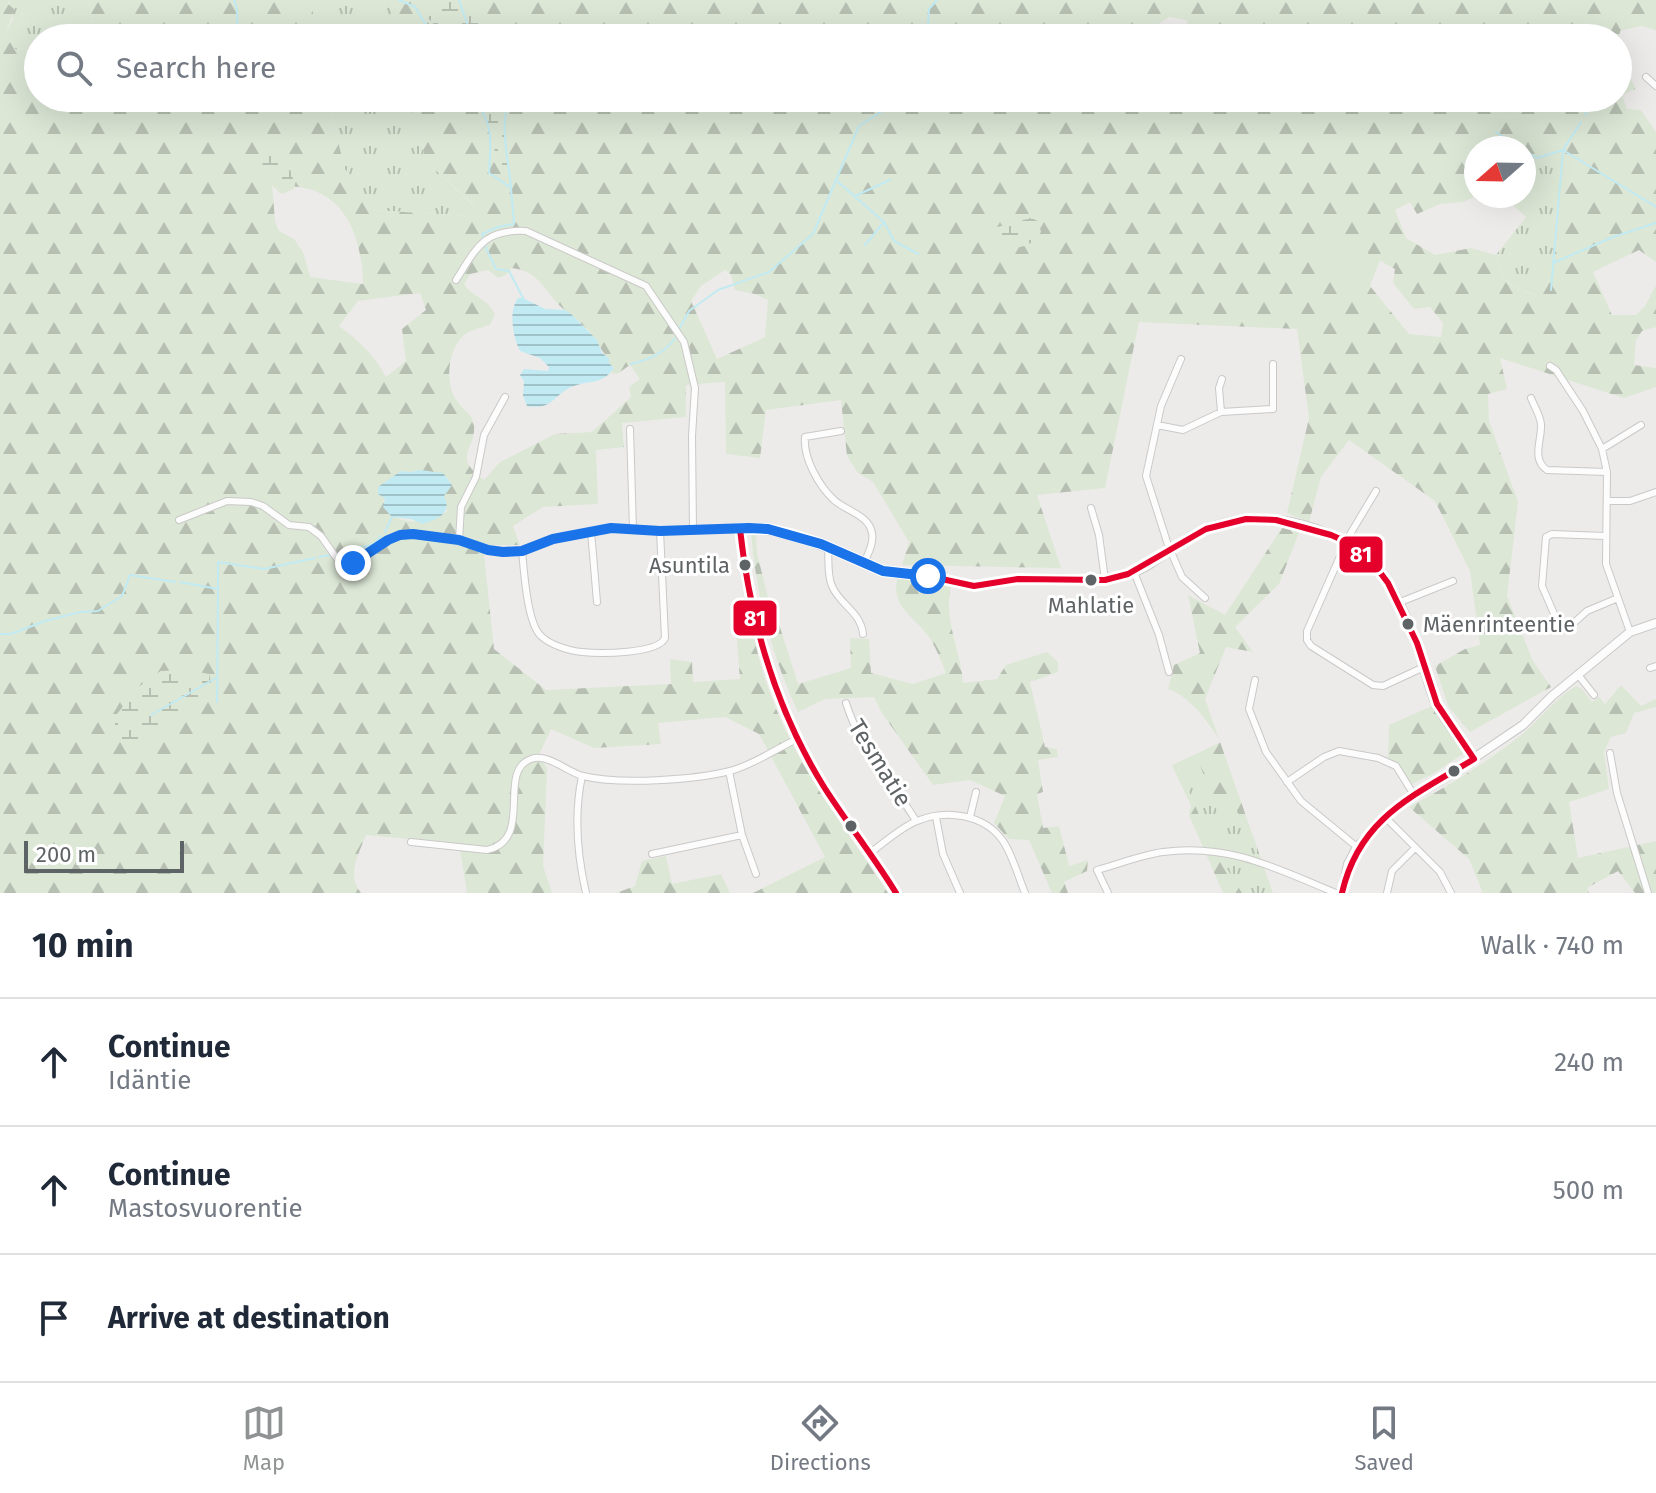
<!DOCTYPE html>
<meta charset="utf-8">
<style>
body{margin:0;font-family:"Fira Sans",sans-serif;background:#f2f2f3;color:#1f2937}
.compass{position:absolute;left:1464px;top:136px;width:72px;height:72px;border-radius:50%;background:#fff;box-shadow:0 8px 32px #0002;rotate:250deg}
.scale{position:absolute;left:24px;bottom:20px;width:160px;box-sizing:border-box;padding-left:8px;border:4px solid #5e6365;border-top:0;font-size:22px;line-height:28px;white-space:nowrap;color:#5e6365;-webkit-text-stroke:6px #fff;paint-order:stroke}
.stop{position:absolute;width:24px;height:24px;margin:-18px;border:6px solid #1a73e8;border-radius:50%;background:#fff}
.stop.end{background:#1a73e8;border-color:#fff;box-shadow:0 2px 8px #0008}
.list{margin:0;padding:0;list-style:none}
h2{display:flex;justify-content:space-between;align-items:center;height:104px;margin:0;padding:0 32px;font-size:34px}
h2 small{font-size:26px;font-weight:400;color:#747a83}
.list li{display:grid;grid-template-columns:52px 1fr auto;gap:24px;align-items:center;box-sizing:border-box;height:128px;padding:0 32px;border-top:2px solid #e0e1e3}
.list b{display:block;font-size:30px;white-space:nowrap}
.list p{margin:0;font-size:26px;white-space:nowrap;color:#747a83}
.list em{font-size:26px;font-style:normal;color:#747a83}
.icon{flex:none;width:44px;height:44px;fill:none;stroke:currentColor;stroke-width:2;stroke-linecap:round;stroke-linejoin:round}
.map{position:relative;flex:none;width:1656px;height:893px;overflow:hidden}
.search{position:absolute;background:#fff;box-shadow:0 8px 32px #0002;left:24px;right:24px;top:24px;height:88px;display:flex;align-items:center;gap:20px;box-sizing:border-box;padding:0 28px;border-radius:44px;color:#747a83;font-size:30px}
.sheet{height:488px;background:#fff}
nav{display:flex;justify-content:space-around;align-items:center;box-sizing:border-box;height:112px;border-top:2px solid #e0e1e3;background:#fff;font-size:22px;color:#747a83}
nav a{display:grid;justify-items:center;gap:4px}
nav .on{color:#909393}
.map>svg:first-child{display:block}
.grass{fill:url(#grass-tufts)}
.forest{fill:url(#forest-firs);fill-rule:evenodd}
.wetland{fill:url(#wetland-marsh)}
.park{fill:#dce7d6}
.water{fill:url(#water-rules)}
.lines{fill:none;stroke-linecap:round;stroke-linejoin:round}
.stream{stroke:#c2eaf2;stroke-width:2}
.street-casing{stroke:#cac9c8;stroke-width:8}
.secondary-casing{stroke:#c9c9c9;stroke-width:10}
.street{stroke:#fcfcfc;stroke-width:6}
.secondary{stroke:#fcfcfc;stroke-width:8}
.bus-1-casing{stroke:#fff;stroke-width:12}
.bus-1{stroke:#e4002b;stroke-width:6}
.route{stroke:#1a73e8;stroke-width:10}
.bus-dot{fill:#5e6365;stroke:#fff;stroke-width:3}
.labels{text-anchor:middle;stroke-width:6;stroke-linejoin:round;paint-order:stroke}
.bus-label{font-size:22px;fill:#5e6365;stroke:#fff;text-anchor:end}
.street-label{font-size:24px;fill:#5e6365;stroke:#fff}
.line-badge{stroke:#fff;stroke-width:3}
.badge-label{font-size:22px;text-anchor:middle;font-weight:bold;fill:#fff}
</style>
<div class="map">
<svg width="1656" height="893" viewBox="0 0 1656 893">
<defs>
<pattern id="grass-tufts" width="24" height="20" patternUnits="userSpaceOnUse" patternTransform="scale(2)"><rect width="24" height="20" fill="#dce7d6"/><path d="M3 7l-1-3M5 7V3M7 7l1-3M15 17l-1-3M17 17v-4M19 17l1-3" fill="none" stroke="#b6bfb1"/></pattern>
<pattern id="forest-firs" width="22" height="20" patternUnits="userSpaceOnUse" patternTransform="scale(2)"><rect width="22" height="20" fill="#dce7d6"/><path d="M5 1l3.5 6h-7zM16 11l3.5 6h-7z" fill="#b6bfb1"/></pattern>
<pattern id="wetland-marsh" width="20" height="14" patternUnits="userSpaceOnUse" patternTransform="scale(2)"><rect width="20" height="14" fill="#dce7d6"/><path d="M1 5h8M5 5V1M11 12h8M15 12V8" fill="none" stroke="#b6bfb1"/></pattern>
<pattern id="water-rules" width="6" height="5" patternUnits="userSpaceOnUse" patternTransform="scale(2)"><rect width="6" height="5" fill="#c2eaf2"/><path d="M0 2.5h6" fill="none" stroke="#a1c1c8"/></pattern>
</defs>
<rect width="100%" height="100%" fill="#edebe9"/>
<!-- grass -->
<path class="grass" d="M8 0H89L94 33 85 38H38V45L16 50 5 34 13 19Z
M311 0H391L398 38H317Z
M327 98H409L426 161 473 205 472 216 370 210 345 169Z
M1563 150 1552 266 1542 280 1537 295C1510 287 1501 282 1496 255L1526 217 1503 196H1524V163Z
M1196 754 1217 810 1236 809 1246 831 1253 836 1273 893H1242L1214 848 1176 763Z"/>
<!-- forest -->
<path class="forest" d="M0 0H8V4L15 10 5 34 16 50 38 45V98H327L345 169 370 210 471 216 473 204 426 161 409 98H1618V68L1633 82 1635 89 1622 95 1627 109 1641 110 1656 132V262L1639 250 1593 272 1612 315H1636L1645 306 1656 285V327L1642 331 1636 340 1634 365 1656 368V387L1624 398 1500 358 1507 389 1488 394 1489 421 1518 502 1507 596 1533 661 1551 687 1470 732 1448 706 1435 666 1465 649 1480 645 1470 571 1435 501 1349 440 1321 477 1309 522 1287 513 1309 418 1297 329 1139 322 1105 488 1037 495 1061 568 902 565 909 542 873 482 858 473 847 456 841 400 766 410 760 458 726 454 725 382 686 385V417L622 423 624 447 596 450 598 504 543 507 513 526 520 545H483L494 649 546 690 671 684 670 659 692 662 693 682 740 679 734 605 747 606C753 634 759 663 769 690 795 765 845 827 888 893H753L825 857 759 734 725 717 658 723 661 744 594 748 551 729 539 755 547 768 543 866 552 893H467L459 844 366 835C359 854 346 874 361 893H0ZM1476 148H1524V163L1563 150 1552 265 1543 270 1536 295C1509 287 1501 282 1496 255L1471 248 1435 255 1406 238 1395 210 1410 202 1417 214 1440 204 1463 202 1476 196ZM272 184C282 185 294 186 304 188 349 197 362 243 363 284L310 277 303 252 294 239 279 231 275 221ZM1338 237 1395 269 1393 283 1414 309 1430 307 1443 323 1441 337 1409 334 1370 286ZM511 268C542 271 545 295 566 311 576 319 586 327 594 337 600 345 601 352 609 358V363L614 368 611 373 617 374 630 365 640 379 629 387 631 397 592 432 555 434 500 462 484 480C451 456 476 449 474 426 473 414 463 410 457 401 445 384 447 353 462 337 469 330 480 328 490 325L495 314C487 298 475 298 464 285L470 274 488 270 498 278 506 275ZM725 270 731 275 735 290 755 294 768 300 765 337 717 359 691 301 701 286ZM420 293 426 310 402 329 406 361 386 377C374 354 359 341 339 326L358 301ZM420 470C434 474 445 470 452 485L444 496 447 511C437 521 416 523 402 520 394 518 387 508 383 501L410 472ZM161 671 208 698 130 748 114 718 139 687Z
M89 0H311L317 38H85L94 32Z
M391 0H1656V30L1641 26 1620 31 1618 49V38H1194L1186 20 1169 17 1153 28 1159 38H398Z
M1283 526 1300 530 1279 584 1235 627 1253 652 1226 647 1205 699 1253 836 1246 831 1236 809 1217 811 1196 754 1221 742C1208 722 1191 697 1168 689L1174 665 1200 653 1188 595 1225 615Z
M756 531 757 553 774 622 778 621 798 684 851 668 850 638 869 639 871 673 913 684 946 673C941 661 936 647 929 637 914 616 889 606 898 577L943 582 951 586C943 621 961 650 963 683L997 679 1006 665 1047 652 1058 662V672L1030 682 1045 747 1057 749 1058 757 1038 760 1043 792 1037 794 1043 828 1059 826 1069 866 1088 860 1087 871 1064 882 1068 893H1052L1029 840 1009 839 994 823 1005 796 970 780 933 785 882 713 874 697 825 699 798 712C771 654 756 595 751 532Z
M1621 685 1641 706 1656 699V707L1634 713 1626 733 1611 737 1604 752 1609 789 1569 802 1578 858 1656 841V893H1635L1618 871 1587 888 1589 893H1483L1469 859 1409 807C1448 786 1486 763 1520 736 1540 720 1554 699 1576 686L1582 689 1592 702 1599 697 1605 704Z
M1432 706 1464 753 1433 774 1411 784 1399 765 1388 759 1389 725Z
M1176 763 1214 848 1242 893H1223L1189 815 1191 806 1172 765Z
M666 856 672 884 721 874 730 893H616L635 886 642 861Z"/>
<!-- wetland -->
<path class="wetland" d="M399 0H456L466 10 487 16 501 38H444C429 16 422 12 399 0Z
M475 98H512C497 114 508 160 510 180L507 179 491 142 485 113Z
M273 147C287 151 290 171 295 184L294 189 282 194C268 185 263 172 261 155L266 149Z
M1031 218 1038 221 1041 232C1030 250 1012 250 994 245L989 236 990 231 994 228Z
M187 670 209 674 212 686 208 698C181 713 159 740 130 748L116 733 114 718 139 687 161 671Z"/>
<!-- park -->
<path class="park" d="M1338 237 1380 260 1370 286 1324 268 1318 253 1324 242Z"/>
<!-- water -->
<path class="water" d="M518 298H523L545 309 565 310 571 314 597 340 602 353 609 358V363L614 368C602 385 590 380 574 386 554 393 554 411 527 406L523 396 524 381 520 375 524 369 548 371 549 367 540 358 520 351C513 337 508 312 518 298Z
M420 470 443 473 452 485 444 496C453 514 437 519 423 524L411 519 392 517 383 507 385 498 378 494V487L401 471 410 472Z"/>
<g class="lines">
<!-- stream -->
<path class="stream" d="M234 0C241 15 234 24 239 38
M399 0 415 7 434 38
M459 0 468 26 495 29 501 38
M927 38 929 9 937 0
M473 98C494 123 491 142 489 173L511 188 514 224 498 227 482 234 483 238
M1585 115 1596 100
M1496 132 1521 148
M1524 150 1537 158 1563 150 1656 207
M837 181 884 222 894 241 918 254
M511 186C509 165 497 114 512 98
M855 196 890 180
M865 245 884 222
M485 246 496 269 509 271 523 298
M1553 263 1613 237 1656 223
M1551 290 1563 150 1581 122
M679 329 689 311 718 290 769 272 813 234 859 126 896 102 899 98
M631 364C648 360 666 352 675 338
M385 532 392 517
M337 554 374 544 381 536
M319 557 330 555
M180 582 218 589V562L264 569 315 558
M0 634H11L45 621 80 612 98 611 122 596 130 575 175 582
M217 702 218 591
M151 715 216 678"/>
<defs>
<path id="street" d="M1646 77 1656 86
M456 280C477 247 484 229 526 231L646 286 684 342 695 388 692 436 693 530
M1181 359 1161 406 1146 476 1168 545 1182 577 1205 598
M1550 366 1556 370 1583 411 1602 449 1607 472 1606 564 1630 632
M1531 398C1534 406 1540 415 1541 424 1542 440 1531 459 1547 470L1607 472
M1221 412 1219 388 1222 379
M1157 425 1183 430 1221 412 1273 409V364
M630 429 633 530
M841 431 805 437C803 458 819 486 834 500 846 511 869 515 872 533 874 543 868 554 864 563
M1602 449 1641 425
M1376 491 1349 536 1307 631V640L1311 646 1373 685 1383 686 1424 667
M1607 501H1630L1656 492
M1091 508 1099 535 1105 580
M179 520 227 501 251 502 263 506 289 525 309 527 321 536 340 563 346 565 388 540 400 535 413 534 459 540 488 550 503 552 522 551 553 539 611 528 660 531 740 529
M591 531 597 602
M1606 536 1552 534 1546 537 1542 586 1561 630H1566L1587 611 1618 598
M459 540 461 507 476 477 484 435 505 397
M828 548C829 560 827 575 832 586 839 604 861 612 863 634
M522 551C524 571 527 623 541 636 550 645 570 651 582 652 600 654 658 654 665 638L660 531
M1134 572 1159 635 1169 672
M1398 603 1453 581
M1650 668 1656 666
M1579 676 1594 695
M1255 680 1249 709 1266 752 1301 801 1357 847
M846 703C860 749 892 781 916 821
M1610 753 1617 793 1648 893
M729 771 742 835 756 874
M582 776C574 814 577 854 586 893
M1287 782 1324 757 1339 751 1378 758 1396 766 1414 795
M936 817 943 854 960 893
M970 817 976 792
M1386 818 1440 872 1451 893
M411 842 487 850C535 840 496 771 531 759 548 753 567 772 583 776 620 785 694 780 730 771 753 765 776 749 797 739
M870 853C884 843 901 827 917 821 946 809 984 814 1003 841 1013 856 1018 876 1025 893
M652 854 742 835
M1108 893 1097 870C1119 864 1141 855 1163 852 1230 843 1277 869 1336 893
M1387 893 1392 871 1415 848"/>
<path id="secondary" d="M896 893C874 856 847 823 824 787 776 710 747 620 740 529 790 526 833 552 878 569 893 575 910 574 926 576 944 578 961 586 979 586 994 585 1007 580 1021 579 1057 575 1094 584 1129 574 1151 567 1171 548 1191 536 1250 503 1335 520 1379 571 1398 594 1412 629 1421 658 1426 673 1429 689 1436 704 1446 723 1462 741 1474 759
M1342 893 1348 864 1357 847 1399 805 1446 777 1523 725 1552 696 1630 632 1656 623"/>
</defs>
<!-- street casing -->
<use href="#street" class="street-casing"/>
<!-- secondary casing -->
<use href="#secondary" class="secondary-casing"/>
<!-- street -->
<use href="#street" class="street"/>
<!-- secondary -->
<use href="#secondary" class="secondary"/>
<defs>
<path id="bus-1" d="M896 893C874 857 847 823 824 787 775 708 750 621 740 529H768L790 534 821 544 883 571 928 576 974 586 1018 579 1105 580 1128 574 1206 529 1246 519 1276 520 1331 535 1347 542 1379 571 1388 583 1417 643 1437 704 1474 759C1413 796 1359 818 1342 893"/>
</defs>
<!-- bus-1 casing -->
<use href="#bus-1" class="bus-1-casing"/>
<!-- bus-1 -->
<use href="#bus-1" class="bus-1"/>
</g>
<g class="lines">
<!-- route -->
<path class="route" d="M353 563 388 540 400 535 413 534 459 540 488 550 503 552 522 551 553 539 611 528 660 531 749 528 768 529 821 544 883 571 928 576"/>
</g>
<!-- markers -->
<g class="bus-dot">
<circle cx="745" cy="565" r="7"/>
<circle cx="1091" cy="580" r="7"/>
<circle cx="1408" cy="624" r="7"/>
<circle cx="1454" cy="771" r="7"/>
<circle cx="851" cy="826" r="7"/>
</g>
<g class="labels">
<!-- bus labels -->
<g class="bus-label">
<text x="730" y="573">Asuntila</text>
<text x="1091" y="613" text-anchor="middle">Mahlatie</text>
<text x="1423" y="632" text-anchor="start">Mäenrinteentie</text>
</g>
<!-- street labels -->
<g class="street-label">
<text transform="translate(880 763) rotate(58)" y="8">Tesmatie</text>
</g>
</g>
<g class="line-badge">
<rect x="1338" y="535" width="46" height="39" rx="8" fill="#e4002b"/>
<rect x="732" y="599" width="46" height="38" rx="8" fill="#e4002b"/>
</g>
<g class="badge-label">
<text x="1361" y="562">81</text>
<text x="755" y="626">81</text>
</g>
</svg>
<svg class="compass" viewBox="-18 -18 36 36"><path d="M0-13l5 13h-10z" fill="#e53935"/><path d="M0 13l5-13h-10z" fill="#747a83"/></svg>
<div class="scale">200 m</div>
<div class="stop" style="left:928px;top:576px"></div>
<div class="stop end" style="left:353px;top:563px"></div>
<div class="search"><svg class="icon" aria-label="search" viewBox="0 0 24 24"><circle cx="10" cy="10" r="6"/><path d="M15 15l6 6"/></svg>Search here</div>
</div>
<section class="sheet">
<h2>10 min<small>Walk · 740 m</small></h2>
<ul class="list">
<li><svg class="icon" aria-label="ahead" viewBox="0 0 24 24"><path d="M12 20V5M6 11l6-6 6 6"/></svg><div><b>Continue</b><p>Idäntie</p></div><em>240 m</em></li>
<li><svg class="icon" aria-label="ahead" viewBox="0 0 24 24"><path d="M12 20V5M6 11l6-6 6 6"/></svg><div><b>Continue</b><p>Mastosvuorentie</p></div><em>500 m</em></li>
<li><svg class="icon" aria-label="arrive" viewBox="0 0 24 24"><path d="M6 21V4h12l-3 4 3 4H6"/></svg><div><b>Arrive at destination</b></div></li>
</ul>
</section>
<nav>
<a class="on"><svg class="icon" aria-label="map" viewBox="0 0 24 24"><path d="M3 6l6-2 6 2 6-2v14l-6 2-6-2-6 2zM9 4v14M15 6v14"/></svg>Map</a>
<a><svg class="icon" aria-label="directions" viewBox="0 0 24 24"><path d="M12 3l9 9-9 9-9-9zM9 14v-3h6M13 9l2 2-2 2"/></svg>Directions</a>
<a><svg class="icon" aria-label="saved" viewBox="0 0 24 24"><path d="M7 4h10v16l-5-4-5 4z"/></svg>Saved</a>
</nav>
